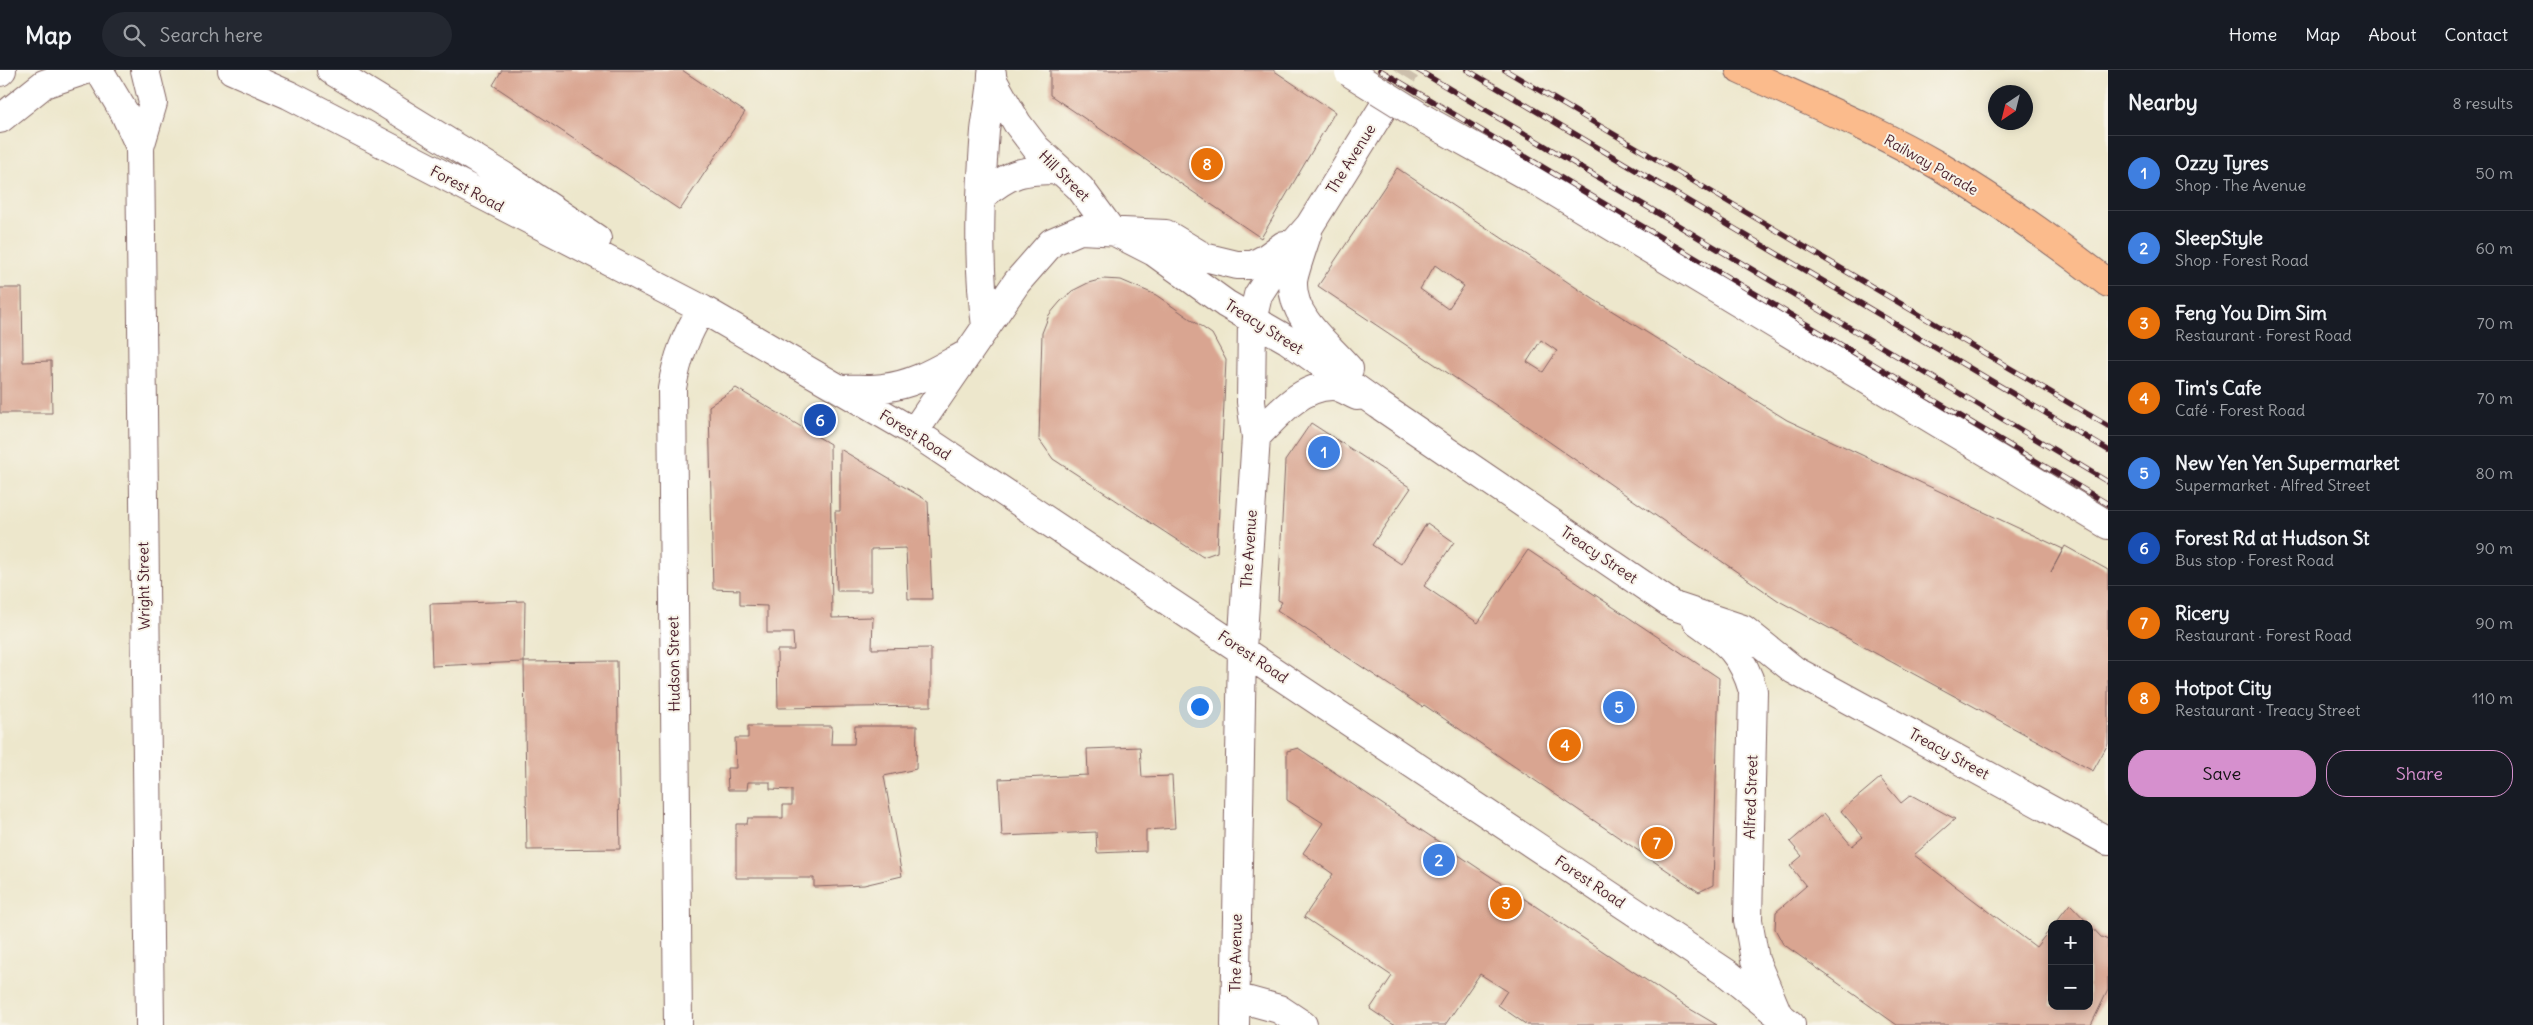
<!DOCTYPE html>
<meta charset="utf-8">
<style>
body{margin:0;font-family:Delius,sans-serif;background:#242831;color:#f1f3f6}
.controls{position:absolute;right:15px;bottom:15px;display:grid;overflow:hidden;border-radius:10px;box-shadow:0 2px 12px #0003}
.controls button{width:45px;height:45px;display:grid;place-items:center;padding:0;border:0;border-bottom:1px solid #363941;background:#171b24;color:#f1f3f6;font:25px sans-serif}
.compass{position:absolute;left:1988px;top:15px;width:45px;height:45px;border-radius:50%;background:#171b24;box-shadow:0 2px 12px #0003;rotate:215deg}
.you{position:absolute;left:1199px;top:636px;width:18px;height:18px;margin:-12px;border:4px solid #fff;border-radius:50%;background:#1a73e8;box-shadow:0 0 0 8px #1a73e833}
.badge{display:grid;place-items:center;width:32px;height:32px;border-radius:50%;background:#d690ce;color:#fff;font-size:16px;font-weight:700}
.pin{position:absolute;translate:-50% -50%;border:2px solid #fff;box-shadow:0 1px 5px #0006}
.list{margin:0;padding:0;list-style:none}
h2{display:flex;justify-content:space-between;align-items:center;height:65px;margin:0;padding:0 20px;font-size:21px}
h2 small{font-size:16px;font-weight:400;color:#9ea1a6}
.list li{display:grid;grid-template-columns:32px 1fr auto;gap:15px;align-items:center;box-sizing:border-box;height:75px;padding:0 20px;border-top:1px solid #363941}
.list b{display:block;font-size:19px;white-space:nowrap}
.list p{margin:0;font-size:16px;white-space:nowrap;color:#9ea1a6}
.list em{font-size:16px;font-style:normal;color:#9ea1a6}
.actions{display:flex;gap:10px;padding:15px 20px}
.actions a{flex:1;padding:11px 0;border:1px solid #d690ce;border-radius:20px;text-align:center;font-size:18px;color:#d690ce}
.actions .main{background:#d690ce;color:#111}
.icon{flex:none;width:28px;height:28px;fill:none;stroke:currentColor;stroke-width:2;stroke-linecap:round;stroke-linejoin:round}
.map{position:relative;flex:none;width:2108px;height:955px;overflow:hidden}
header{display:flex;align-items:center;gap:30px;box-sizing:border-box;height:70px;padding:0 25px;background:#171b24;border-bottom:1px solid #363941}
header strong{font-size:24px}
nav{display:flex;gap:28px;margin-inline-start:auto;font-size:18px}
.search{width:350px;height:45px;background:#242831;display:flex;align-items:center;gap:12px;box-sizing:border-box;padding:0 18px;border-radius:28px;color:#9ea1a6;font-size:19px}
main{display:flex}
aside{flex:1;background:#171b24}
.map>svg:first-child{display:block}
.building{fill:#d9a591;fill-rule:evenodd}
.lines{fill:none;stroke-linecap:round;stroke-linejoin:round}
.minor-tunnel{stroke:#ccbfac;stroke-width:28;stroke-dasharray:28 14;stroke-linecap:butt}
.minor-casing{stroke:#836563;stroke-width:30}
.major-casing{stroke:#836563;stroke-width:30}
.minor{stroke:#fff;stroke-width:28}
.major{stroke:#fbbb8c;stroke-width:28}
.rail-casing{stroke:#4a1f2b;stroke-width:5.5}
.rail{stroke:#f7f3e8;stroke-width:4;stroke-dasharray:11;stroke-linecap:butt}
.minor-bridge-casing{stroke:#836563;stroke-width:30;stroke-linecap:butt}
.minor-bridge{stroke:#fff;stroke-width:28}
.labels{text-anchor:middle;stroke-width:4;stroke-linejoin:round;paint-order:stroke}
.street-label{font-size:15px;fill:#4a1f2b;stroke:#f7f3e8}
</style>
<header>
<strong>Map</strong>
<div class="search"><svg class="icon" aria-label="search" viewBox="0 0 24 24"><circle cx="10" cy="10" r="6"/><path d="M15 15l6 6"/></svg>Search here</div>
<nav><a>Home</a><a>Map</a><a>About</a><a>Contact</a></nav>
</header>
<main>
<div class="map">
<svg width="2108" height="955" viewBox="0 0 2108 955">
<rect width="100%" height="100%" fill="#f7f3e8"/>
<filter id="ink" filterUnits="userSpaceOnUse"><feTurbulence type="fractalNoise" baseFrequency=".02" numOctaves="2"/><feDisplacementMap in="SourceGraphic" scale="10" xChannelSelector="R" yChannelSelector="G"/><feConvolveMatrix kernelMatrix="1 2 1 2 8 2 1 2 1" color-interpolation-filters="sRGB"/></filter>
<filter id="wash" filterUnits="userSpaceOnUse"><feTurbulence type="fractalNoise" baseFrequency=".0096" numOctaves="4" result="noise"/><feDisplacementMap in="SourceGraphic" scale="20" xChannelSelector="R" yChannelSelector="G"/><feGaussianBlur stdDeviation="1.12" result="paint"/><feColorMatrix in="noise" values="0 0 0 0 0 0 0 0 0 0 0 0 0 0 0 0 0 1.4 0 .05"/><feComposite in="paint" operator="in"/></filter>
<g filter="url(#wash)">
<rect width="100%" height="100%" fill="#ede7cc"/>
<g id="blocks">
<!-- building -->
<path class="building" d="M502 0H682L745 42 680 140 493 15Z
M1050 0H1273L1335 42 1261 168 1050 25Z
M1397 98 1593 229 1787 350 2063 479 2051 502 2065 476 2108 500V674L2093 701 1779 531 1512 346 1318 216ZM1435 195 1464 216 1448 239 1420 219ZM1541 270 1557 281 1543 302 1527 292Z
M1103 209 1121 210 1156 225 1212 264 1226 290 1217 482 1203 487 1053 389 1039 369 1042 263 1049 245 1060 232 1072 221 1088 213Z
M0 218H22L23 292 51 291 52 343H0Z
M736 318 830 374 832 548 873 547 872 579 931 578V636L778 638 777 580H794L793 563H767V536L740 535V520L713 519 709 336Z
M1311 353 1411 418 1372 475 1401 494 1427 453 1454 472 1424 516 1478 553 1528 480 1719 608 1713 815 1699 822 1424 635 1422 637 1277 540 1282 532 1278 530 1285 391Z
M840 379 928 431 932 529H908L906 478 871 479V521H837L835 441H840Z
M525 531 524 592 617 591 620 779 527 780 524 592 432 596 430 534Z
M748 656H832L831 674H854L855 656H917L916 699 884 706 902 806 864 815 814 817V808H736V754H747L748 748H783V735H792V720L770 719V712H748L747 720H728L727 698H736L735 668H748Z
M1140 677 1142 707 1172 706 1175 758 1146 760V781L1097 783 1096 762 1002 766 999 709 1088 705 1087 679Z
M1298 678 1685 936 1717 955H1527L1498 935 1507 921 1480 904 1445 955H1394L1370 939 1392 906 1304 847 1333 804 1303 783 1323 753 1287 730V681Z
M1880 708 1901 733 1911 725 1955 749 1914 785 2036 877 2052 857V936H2089V854L2101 867 2108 870V920L2091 955H1897L1783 874 1775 859 1776 842 1806 816 1790 796 1802 786 1790 772 1824 743 1852 776 1863 767 1841 741Z
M2070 834 2089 854H2054Z"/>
</g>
</g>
<g filter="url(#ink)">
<use href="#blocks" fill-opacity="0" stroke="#836563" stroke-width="1"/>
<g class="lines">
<!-- minor-tunnel -->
<path class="minor-tunnel" d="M1381 41 1406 0"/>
<defs>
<path id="minor" d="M99 0 124 42 140 77
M145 0 153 33 140 77 150 955
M232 0 289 25 702 239 914 362 1728 904 1791 955
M331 0 505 107 597 169
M0 2 2 0
M992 9 1017 53 1036 78 1080 118 1111 160 1154 182 1226 234 1288 270 1379 335 1674 536 1743 559 1794 600 2108 771
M0 49 44 14 86 0
M1426 50 1545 116 2108 455
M982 126C1011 102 1022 100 1059 100
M1308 161C1305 172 1293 204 1293 213 1292 249 1328 274 1349 299
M986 256C977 192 980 126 985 61 987 42 992 23 992 4
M840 319C854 318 869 320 883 318 913 315 937 300 963 286
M914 362 1017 212 1052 172 1080 160 1166 164 1204 187 1237 195H1253L1266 188 1284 175
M1256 367C1276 346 1301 316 1332 316 1340 316 1350 323 1357 326
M1697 551C1728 573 1742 583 1753 621L1748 850 1755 890 1777 942
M1235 927 1279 939 1303 955
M678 955 672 318C677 288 686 265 702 239
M1235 955 1242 579 1256 367 1251 332 1252 251 1258 225 1283 186 1310 155 1381 41"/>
<path id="major" d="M1740 0C1807 31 1875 59 1939 96 1998 131 2054 171 2108 213"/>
</defs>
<!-- minor casing -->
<use href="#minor" class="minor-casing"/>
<!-- major casing -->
<use href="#major" class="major-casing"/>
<!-- minor -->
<use href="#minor" class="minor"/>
<!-- major -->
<use href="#major" class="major"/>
<defs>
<path id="rail" d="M1380 0 2108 434
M1418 0 2108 412
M1467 0 2108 380
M1505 0 2108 356"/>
</defs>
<!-- rail casing -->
<use href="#rail" class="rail-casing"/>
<!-- rail -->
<use href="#rail" class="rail"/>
<defs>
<path id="minor-bridge" d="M1349 2 1426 50"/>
</defs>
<!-- minor-bridge casing -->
<use href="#minor-bridge" class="minor-bridge-casing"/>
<!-- minor-bridge -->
<use href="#minor-bridge" class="minor-bridge"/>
</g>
</g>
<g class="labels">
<!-- street labels -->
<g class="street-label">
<text transform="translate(1351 89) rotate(-58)" y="5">The Avenue</text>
<text transform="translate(1931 95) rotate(30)" y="5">Railway Parade</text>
<text transform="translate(1064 106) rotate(45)" y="5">Hill Street</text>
<text transform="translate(467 119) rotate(28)" y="5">Forest Road</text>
<text transform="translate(1264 257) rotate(32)" y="5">Treacy Street</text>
<text transform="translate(915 365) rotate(32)" y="5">Forest Road</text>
<text transform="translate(1249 479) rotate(-86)" y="5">The Avenue</text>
<text transform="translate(1599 485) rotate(34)" y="5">Treacy Street</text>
<text transform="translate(144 516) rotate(-91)" y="5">Wright Street</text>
<text transform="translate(1253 587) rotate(34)" y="5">Forest Road</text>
<text transform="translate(674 594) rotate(-91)" y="5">Hudson Street</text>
<text transform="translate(1949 684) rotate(29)" y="5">Treacy Street</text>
<text transform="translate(1751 727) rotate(-88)" y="5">Alfred Street</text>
<text transform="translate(1590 812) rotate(34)" y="5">Forest Road</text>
<text transform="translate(1236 883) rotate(-89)" y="5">The Avenue</text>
</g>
</g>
</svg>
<div class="controls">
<button>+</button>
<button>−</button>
</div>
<svg class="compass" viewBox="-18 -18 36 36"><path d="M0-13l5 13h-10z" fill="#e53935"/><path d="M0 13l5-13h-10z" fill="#9ea1a6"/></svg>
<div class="you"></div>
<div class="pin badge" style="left:1324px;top:382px;background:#3f7fe0">1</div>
<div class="pin badge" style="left:1439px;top:790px;background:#3f7fe0">2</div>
<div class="pin badge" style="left:1506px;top:833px;background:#e8710a">3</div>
<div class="pin badge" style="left:1565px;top:675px;background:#e8710a">4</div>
<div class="pin badge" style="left:1619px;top:637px;background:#3f7fe0">5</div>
<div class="pin badge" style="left:820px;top:350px;background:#1a4fb4">6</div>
<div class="pin badge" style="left:1657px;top:773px;background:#e8710a">7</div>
<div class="pin badge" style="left:1207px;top:94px;background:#e8710a">8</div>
</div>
<aside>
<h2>Nearby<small>8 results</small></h2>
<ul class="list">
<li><span class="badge" style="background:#3f7fe0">1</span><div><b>Ozzy Tyres</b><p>Shop · The Avenue</p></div><em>50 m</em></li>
<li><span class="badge" style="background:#3f7fe0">2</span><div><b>SleepStyle</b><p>Shop · Forest Road</p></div><em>60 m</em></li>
<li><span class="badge" style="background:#e8710a">3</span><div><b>Feng You Dim Sim</b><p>Restaurant · Forest Road</p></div><em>70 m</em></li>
<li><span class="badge" style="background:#e8710a">4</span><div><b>Tim's Cafe</b><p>Café · Forest Road</p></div><em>70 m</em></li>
<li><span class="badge" style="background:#3f7fe0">5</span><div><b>New Yen Yen Supermarket</b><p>Supermarket · Alfred Street</p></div><em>80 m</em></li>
<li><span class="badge" style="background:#1a4fb4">6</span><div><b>Forest Rd at Hudson St</b><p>Bus stop · Forest Road</p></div><em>90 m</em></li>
<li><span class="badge" style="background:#e8710a">7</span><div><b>Ricery</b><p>Restaurant · Forest Road</p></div><em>90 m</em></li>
<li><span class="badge" style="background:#e8710a">8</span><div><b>Hotpot City</b><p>Restaurant · Treacy Street</p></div><em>110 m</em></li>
</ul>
<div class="actions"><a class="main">Save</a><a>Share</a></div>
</aside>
</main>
